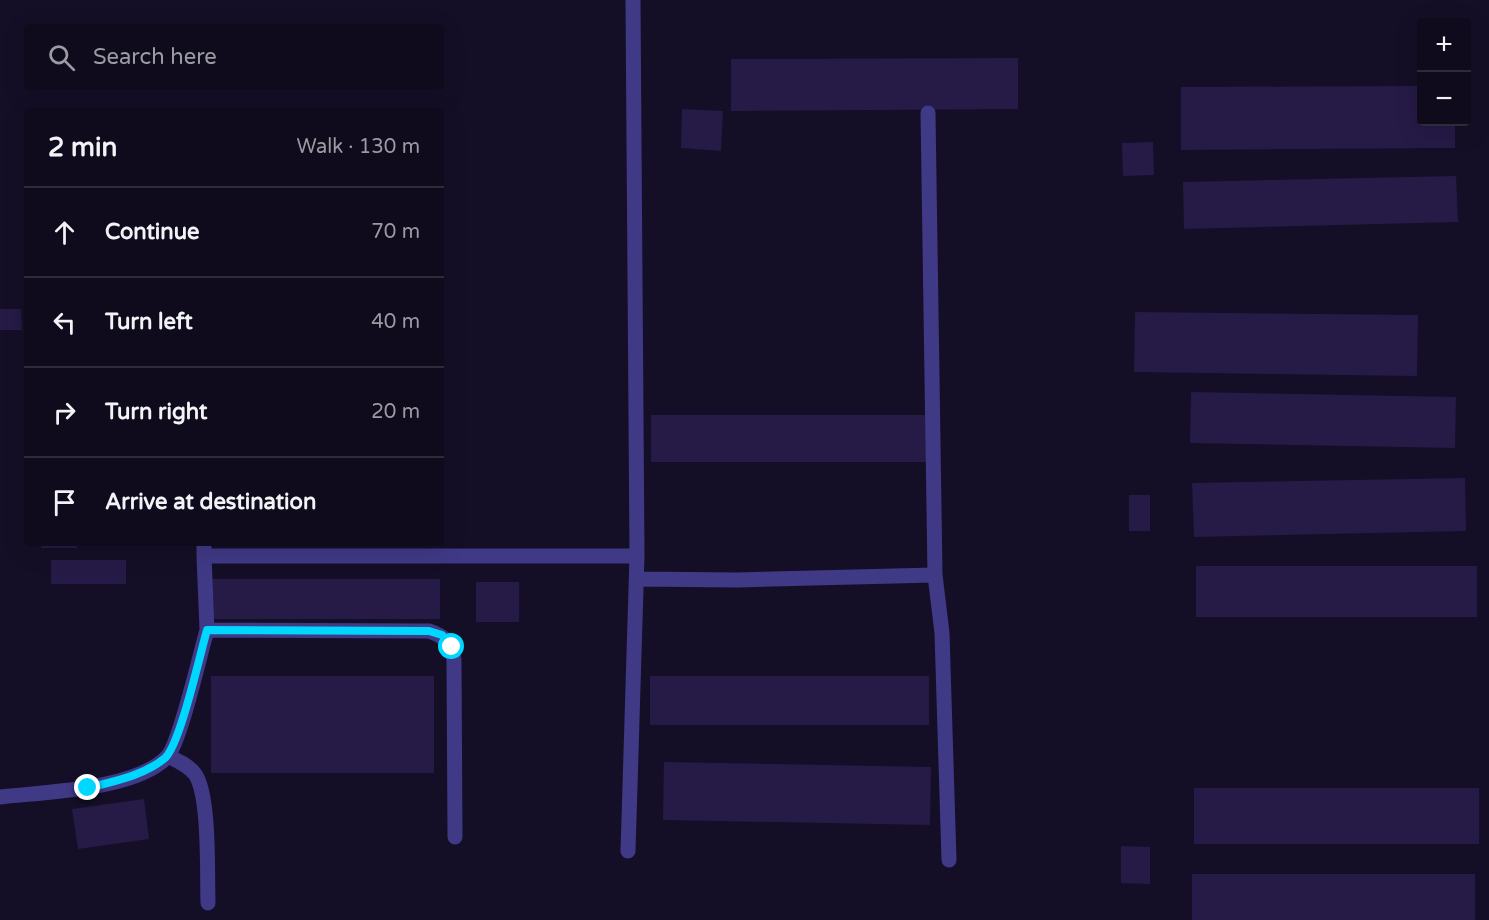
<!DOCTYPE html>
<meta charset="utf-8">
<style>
body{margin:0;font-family:"Varela Round",sans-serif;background:#181425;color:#f1f3f6}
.controls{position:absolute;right:18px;top:18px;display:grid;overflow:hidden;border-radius:6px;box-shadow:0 6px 24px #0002}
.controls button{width:54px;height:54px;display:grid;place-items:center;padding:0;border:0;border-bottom:2px solid #2f2b3b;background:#0f0b1c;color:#f1f3f6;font:30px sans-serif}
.stop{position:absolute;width:18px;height:18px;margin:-14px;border:4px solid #00d7ff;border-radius:50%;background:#fff}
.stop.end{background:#00d7ff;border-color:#fff;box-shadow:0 2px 6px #0008}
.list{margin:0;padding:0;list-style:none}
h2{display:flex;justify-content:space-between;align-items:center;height:78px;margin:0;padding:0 24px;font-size:26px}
h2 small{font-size:20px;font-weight:400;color:#9b9ba3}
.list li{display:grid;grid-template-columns:39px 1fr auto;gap:18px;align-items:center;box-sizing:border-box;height:90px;padding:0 24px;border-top:2px solid #2f2b3b}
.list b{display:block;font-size:22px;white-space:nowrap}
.list em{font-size:20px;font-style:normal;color:#9b9ba3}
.icon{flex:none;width:33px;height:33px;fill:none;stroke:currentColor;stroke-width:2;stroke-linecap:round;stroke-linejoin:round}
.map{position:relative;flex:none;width:1489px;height:920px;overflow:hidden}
.search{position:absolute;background:#0f0b1c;box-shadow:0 6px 24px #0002;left:24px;top:24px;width:420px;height:66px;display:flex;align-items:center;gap:15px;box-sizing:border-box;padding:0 21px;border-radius:6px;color:#9b9ba3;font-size:22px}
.panel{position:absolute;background:#0f0b1c;box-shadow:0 6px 24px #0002;left:24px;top:108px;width:420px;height:438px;border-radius:6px}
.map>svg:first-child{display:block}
.building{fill:#261a47}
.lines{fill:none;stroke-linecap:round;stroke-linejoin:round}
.minor{stroke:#403986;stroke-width:15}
.route{stroke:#00d7ff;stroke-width:8}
</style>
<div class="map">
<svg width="1489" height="920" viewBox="0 0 1489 920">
<rect width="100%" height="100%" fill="#140f26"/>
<!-- building -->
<path class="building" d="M1018 58V109L731 111V59Z
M1422 86V122H1455V148L1181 150V87Z
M682 109 723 111 721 151 681 148Z
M1153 142 1154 175 1123 176 1122 143Z
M1456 176 1458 222 1184 229 1183 182Z
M0 309H21L22 330H0Z
M1135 312 1418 315 1417 376 1134 372Z
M1191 392 1456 397 1455 448 1190 443Z
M651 415H926V462H651Z
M1465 478 1466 531 1194 537 1192 483Z
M1129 495H1150V531H1129Z
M41 543H77V548H41Z
M51 560H126V584H51Z
M1196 566H1477V617H1196Z
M211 579H440V619H211Z
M476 582H519V622H476Z
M211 676H434V773H211Z
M650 676H929V725H650Z
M664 762 931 767 930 825 663 820Z
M1194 788H1479V844H1194Z
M144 799 149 839 78 849 72 809Z
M1121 846 1150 847V884L1121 883Z
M1192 874H1475V920H1192Z"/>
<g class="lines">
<!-- minor -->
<path class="minor" d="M928 113 935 575
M204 543V556H637L633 0
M204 556 207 630
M637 579 737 580 935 575 942 633 949 860
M168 756C178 761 188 765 195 774 210 795 207 874 208 903
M0 797C44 792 135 790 167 757 180 743 200 654 207 630L429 631C445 636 451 643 454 660L455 837
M628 851 637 556"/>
</g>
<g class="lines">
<!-- route -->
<path class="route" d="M88 788C115 781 143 776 165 758 180 745 200 654 207 630L429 631 442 635 452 647"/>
</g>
</svg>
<div class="controls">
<button>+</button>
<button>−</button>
</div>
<div class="stop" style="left:452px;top:647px"></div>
<div class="stop end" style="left:88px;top:788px"></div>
<div class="search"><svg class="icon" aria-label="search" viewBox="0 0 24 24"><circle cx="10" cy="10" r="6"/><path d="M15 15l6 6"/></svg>Search here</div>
<section class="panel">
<h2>2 min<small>Walk · 130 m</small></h2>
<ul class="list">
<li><svg class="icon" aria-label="ahead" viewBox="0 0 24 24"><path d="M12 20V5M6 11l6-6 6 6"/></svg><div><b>Continue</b></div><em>70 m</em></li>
<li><svg class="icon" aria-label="left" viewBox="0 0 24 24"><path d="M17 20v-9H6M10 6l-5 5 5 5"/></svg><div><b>Turn left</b></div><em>40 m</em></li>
<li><svg class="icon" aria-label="right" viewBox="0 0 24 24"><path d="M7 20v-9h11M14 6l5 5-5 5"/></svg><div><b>Turn right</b></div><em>20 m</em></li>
<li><svg class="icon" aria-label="arrive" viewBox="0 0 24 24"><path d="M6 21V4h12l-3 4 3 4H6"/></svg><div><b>Arrive at destination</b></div></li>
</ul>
</section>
</div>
